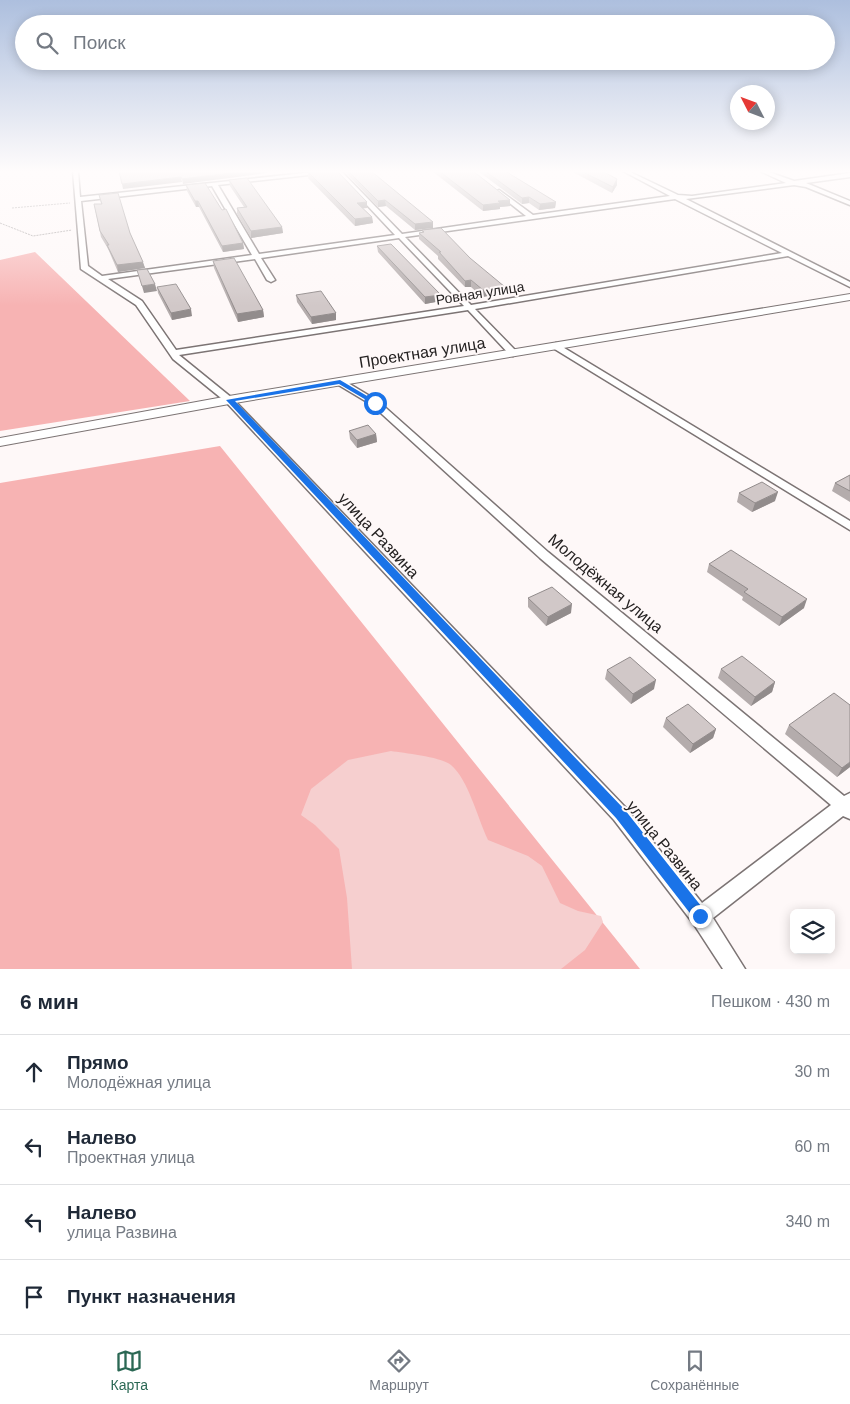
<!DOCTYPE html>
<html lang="ru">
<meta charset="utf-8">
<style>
body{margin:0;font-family:Helvetica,sans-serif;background:#f2f2f3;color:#1f2937}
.controls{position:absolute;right:15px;bottom:15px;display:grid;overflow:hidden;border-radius:8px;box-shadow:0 2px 12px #0003}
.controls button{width:45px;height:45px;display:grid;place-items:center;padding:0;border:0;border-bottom:1px solid #e0e1e3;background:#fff;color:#1f2937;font:25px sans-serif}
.compass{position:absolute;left:730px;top:85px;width:45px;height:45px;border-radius:50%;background:#fff;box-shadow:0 2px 12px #0003;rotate:312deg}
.stop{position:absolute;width:15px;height:15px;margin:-11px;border:4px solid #1a73e8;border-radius:50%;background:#fff}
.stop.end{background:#1a73e8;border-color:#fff;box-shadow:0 1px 5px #0008}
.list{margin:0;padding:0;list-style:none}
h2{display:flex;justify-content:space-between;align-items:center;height:65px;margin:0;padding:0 20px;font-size:21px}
h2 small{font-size:16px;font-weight:400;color:#747a83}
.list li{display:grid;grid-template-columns:32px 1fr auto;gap:15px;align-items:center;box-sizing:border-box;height:75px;padding:0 20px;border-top:1px solid #e0e1e3}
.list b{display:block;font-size:19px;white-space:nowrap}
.list p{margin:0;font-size:16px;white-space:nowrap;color:#747a83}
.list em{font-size:16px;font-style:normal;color:#747a83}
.icon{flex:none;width:28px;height:28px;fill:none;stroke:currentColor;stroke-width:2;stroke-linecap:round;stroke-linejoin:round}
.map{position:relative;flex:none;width:850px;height:969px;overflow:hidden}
.search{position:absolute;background:#fff;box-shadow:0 2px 12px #0003;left:15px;right:15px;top:15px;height:55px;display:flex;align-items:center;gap:12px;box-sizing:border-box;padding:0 18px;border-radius:28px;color:#747a83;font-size:19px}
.sheet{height:365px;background:#fff}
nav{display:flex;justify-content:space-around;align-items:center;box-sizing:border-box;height:70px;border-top:1px solid #e0e1e3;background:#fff;font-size:14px;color:#747a83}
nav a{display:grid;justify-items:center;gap:2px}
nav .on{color:#2b6854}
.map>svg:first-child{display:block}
.green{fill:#f7b3b3}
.water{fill:#f6cfcf}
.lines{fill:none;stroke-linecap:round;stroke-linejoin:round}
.minor-casing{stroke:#7c7474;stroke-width:3}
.tertiary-casing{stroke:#7c7474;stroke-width:2}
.path{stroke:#a29d9d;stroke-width:1;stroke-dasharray:2 1;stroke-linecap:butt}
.minor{fill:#fff;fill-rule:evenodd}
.tertiary{fill:#fff;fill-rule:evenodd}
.wall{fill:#b4acac}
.shaded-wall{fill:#928c8c}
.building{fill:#d1c8c8;stroke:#928c8c}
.route{fill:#1a73e8}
.labels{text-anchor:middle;stroke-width:4;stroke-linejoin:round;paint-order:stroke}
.far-street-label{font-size:14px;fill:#252222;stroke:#fef8f8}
.street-label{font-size:16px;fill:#252222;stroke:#fef8f8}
</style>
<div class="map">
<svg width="850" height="969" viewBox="0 0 850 969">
<rect width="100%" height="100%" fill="#fef8f8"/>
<!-- green -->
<path class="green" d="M35 252 190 401 0 431V260Z
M220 446 640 969H0V483Z"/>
<!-- water -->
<path class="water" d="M391 751C404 753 442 757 451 765 468 779 478 819 488 840L528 856 542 866 560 903 578 911 601 916 603 922 585 950 561 969H352L347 898 339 849 315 825 301 815 311 789 348 760Z"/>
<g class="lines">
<defs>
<path id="minor" d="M73 171H78L80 197 323 171H341L402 234 526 216 497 193V191L499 190 533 215 670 196 623 171H628L678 195 692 196 786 183 760 171H766L794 181 850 173V177L806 183 850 201V205L806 187 794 185 686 199 850 282V287L788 256 475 309 516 351 517 353 513 356 510 355 468 310 179 355 232 398 626 808 702 903 831 805 540 558 372 405 337 384V380H343L378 401 548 552 844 796 850 793V819L843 816 713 918 745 969H723L693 923 614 820 226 402 173 359 136 305 81 269ZM336 172 395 235 259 254 218 185ZM212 186 252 255 102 276 88 266 81 201ZM675 199 782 253 471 305 405 237ZM399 238 464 306 176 350 142 301 108 279 255 259 267 280 271 282 275 280 261 258Z
M556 343 850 521V530L553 348 552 346Z"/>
<path id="tertiary" d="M850 294V300L229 404 0 446V438L229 396Z"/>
</defs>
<!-- minor casing -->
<use href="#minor" class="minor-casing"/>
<!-- tertiary casing -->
<use href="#tertiary" class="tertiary-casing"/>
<!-- path -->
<path class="path" d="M12 208 70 203
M0 223 33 236 72 230"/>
<!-- minor -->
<use href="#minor" class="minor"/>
<!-- tertiary -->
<use href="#tertiary" class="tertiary"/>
</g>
<!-- wall -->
<path class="wall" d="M346 171H371L433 228 415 230 386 206 378 207 347 174Z
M432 171H473L510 200V206L500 207V209L483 211Z
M478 171H505L556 202 555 208 539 210 529 203 522 204Z
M571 171H602L617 179V185L612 193Z
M308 172 367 208H363L372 217 373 223 355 226 308 178Z
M229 180 282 227 283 233 251 238 237 214V208L244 207 230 186Z
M186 185 243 243 244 249 223 252 199 207H196L187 191Z
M99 195 130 233 145 268 118 272 109 251 107 247 101 237 94 204H101Z
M422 230 505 293 482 297 471 287H465L438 259V256L419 239V233L422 232Z
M377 246 441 301 425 304 378 252Z
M213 261 263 310 264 317 238 322 214 268Z
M157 287 192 316 172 320 158 293Z
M296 295 336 320 312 324 297 302Z
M349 431 376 434 377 442 357 448 350 439Z
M850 475V502L832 491 835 483Z
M739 493 775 501 752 512 737 502Z
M709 564 804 608 779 626 742 600 743 597 707 572Z
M528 598 571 613 546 626 528 607Z
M721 669 775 682 772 692 751 706 718 678Z
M607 670 654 689 631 704 605 679Z
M666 718 716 729 713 738 690 753 663 727Z
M789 725 850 767 837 777 785 734Z"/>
<!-- shaded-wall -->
<path class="shaded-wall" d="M246 171H267V173L183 184 182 179Z
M181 177 182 182 123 189 122 184Z
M617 179V185L612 193 613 187Z
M529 197V203L522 204V198Z
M385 200 386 206 378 207V201Z
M510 200V206L500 207V209L483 211V205L498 201Z
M195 201H198L199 207H196Z
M367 202V208L358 209 357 203Z
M556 202 555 208 539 210 540 204Z
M372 217 373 223 355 226V219Z
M433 222V228L415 230V224Z
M282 227 283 233 251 238V231Z
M243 243 244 249 223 252 222 246Z
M143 262 145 268 118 272 117 265Z
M471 280V287H465V281Z
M155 284 157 291 144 293 142 286Z
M505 287V293L482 297 483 290Z
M441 295V301L425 304V297Z
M191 309 192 316 172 320 171 313Z
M263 310 264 317 238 322 237 314Z
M336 313V320L312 324 311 317Z
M376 434 377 442 357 448V440Z
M778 492 775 501 752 512 755 503Z
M807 599 804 608 779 626 782 617Z
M572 604 571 613 546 626 548 617Z
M656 680 654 689 631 704 633 694Z
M775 682 772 692 751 706 755 697Z
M716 729 713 738 690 753 693 744Z
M850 762V767L837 777 842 768Z"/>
<!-- building -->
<path class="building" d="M119 171H246L182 179 181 177 122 184Z
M327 171H337L367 202 357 203 372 217 355 219 308 172Z
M348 171H371L433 222 415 224 385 200 378 201Z
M439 171H473L510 200 498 201 500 203 483 205Z
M485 171H505L556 202 540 204 529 197 522 198Z
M581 171H602L617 179 613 187Z
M247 178 282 227 251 231 237 208 247 207 229 180Z
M205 183 222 210 226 209 243 243 222 246 198 201H195L186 185Z
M118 193 130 233 143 262 117 265 107 245H109L100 231 94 204H102L99 195Z
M441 228 470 258 505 287 483 290 471 280 465 281 439 252H441L419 233 424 232 422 230Z
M391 244 441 295 425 297 377 246Z
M234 258 263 310 237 314 213 261Z
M147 269 155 284 142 286 137 270Z
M176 284 191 309 171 313 157 287Z
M321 291 336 313 311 317 296 295Z
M368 425 376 434 357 440 349 431Z
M850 475V491L835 483Z
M762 482 778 492 755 503 739 493Z
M731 550 807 599 782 617 744 592 748 589 709 564Z
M552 587 572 604 548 617 528 598Z
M742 656 775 682 755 697 721 669Z
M630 657 656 680 633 694 607 670Z
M834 693 850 705V762L842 768 789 725Z
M688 704 716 729 693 744 666 718Z"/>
<!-- sky -->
<linearGradient id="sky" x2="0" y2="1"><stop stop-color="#adbfde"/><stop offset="0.56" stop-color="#fffcfc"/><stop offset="1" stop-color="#fffcfc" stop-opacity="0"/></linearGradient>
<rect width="850" height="306" fill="url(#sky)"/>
<!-- route -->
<path class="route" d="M340 380 379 403 373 404 339 384 235 401 625 810 705 911 707 916 705 921 700 923 696 921 616 818 226 400Z"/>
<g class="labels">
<!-- far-street labels -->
<g class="far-street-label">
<text transform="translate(480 293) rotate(-9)" y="5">Ровная улица</text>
</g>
<!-- street labels -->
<g class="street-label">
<text transform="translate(422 352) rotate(-9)" y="6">Проектная улица</text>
<text transform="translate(379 535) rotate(47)" y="6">улица Развина</text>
<text transform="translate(606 583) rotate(40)" y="6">Молодёжная улица</text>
<text transform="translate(665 845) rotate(51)" y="6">улица Развина</text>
</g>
</g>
</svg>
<div class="controls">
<button><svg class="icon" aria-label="layers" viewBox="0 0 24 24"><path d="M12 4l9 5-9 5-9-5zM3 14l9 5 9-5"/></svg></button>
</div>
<svg class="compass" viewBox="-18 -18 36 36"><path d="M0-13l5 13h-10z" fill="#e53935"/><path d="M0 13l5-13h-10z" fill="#747a83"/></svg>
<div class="stop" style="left:375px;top:403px"></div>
<div class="stop end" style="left:700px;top:916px"></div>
<div class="search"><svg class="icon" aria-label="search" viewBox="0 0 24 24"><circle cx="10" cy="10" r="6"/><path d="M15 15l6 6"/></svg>Поиск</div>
</div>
<section class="sheet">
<h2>6 мин<small>Пешком · 430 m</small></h2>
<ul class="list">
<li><svg class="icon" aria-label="ahead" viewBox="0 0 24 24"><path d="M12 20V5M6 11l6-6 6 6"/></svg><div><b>Прямо</b><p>Молодёжная улица</p></div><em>30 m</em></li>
<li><svg class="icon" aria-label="left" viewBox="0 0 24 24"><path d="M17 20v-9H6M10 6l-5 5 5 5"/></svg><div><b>Налево</b><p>Проектная улица</p></div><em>60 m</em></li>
<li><svg class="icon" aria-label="left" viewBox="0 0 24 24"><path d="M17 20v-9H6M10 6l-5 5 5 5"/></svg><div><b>Налево</b><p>улица Развина</p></div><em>340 m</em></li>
<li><svg class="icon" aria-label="arrive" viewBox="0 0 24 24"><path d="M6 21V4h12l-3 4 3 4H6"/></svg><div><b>Пункт назначения</b></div></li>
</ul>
</section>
<nav>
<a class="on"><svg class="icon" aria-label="map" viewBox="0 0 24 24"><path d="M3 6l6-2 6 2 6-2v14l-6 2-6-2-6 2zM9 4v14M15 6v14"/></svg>Карта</a>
<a><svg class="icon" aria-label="directions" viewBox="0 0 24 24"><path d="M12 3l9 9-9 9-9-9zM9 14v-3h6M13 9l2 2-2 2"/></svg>Маршрут</a>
<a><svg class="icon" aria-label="saved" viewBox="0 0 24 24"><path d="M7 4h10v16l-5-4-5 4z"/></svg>Сохранённые</a>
</nav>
